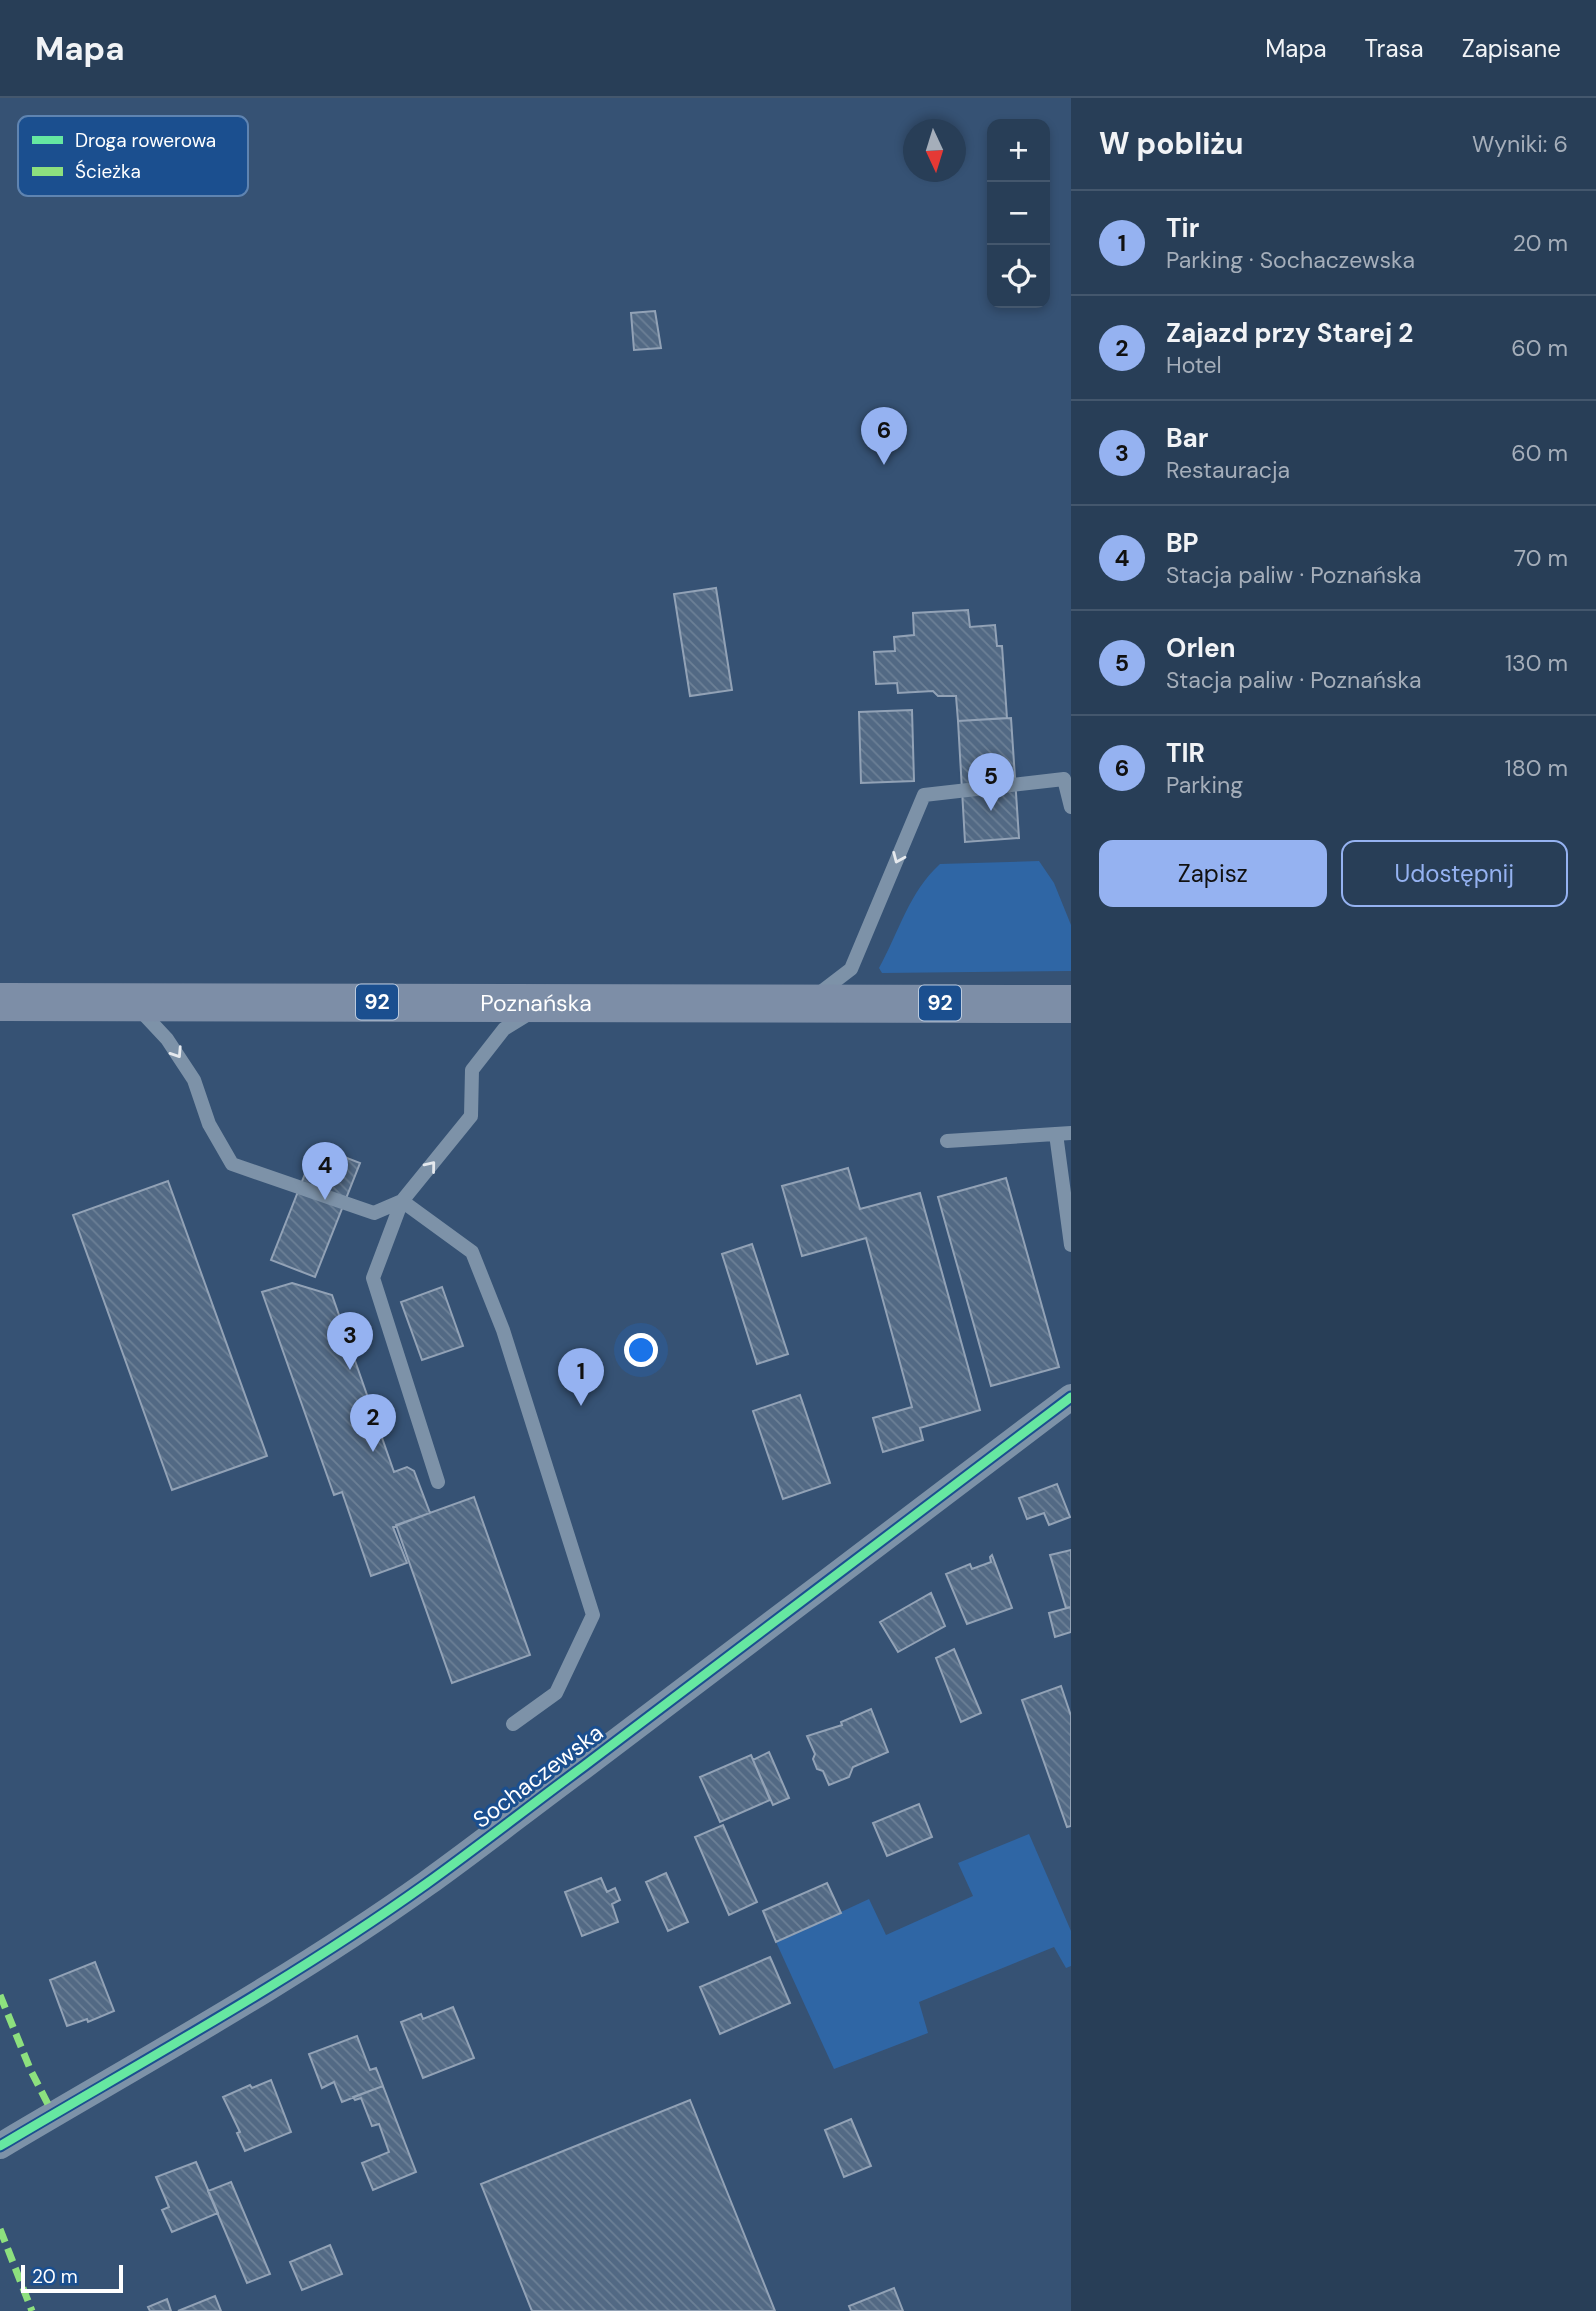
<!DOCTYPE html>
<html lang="pl">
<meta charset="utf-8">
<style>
body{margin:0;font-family:"DM Sans",sans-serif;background:#30455d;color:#f1f3f6}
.controls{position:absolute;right:21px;top:21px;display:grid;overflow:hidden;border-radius:14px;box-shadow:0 4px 10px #0003}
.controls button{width:63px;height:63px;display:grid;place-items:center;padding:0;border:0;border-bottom:2px solid #44576d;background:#283e57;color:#f1f3f6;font:35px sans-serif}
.compass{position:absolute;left:903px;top:21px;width:63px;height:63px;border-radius:50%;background:#283e57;box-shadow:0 4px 10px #0003;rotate:176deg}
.scale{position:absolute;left:21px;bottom:18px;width:102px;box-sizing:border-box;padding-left:7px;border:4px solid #fff;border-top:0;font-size:19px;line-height:24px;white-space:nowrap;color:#fff;-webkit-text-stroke:5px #1b4f8f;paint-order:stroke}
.you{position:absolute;left:642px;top:1253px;width:24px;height:24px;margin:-18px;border:5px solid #fff;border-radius:50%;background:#1a73e8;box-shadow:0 0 0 10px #1a73e833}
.badge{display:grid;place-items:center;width:46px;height:46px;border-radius:50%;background:#95b2f1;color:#111;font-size:23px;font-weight:700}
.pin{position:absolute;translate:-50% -58px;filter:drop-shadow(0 2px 4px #0008)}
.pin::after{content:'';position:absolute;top:37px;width:24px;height:21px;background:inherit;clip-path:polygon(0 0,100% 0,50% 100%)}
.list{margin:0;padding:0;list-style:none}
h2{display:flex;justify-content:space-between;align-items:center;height:91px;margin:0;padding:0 28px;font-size:30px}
h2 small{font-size:23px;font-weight:400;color:#a5aeba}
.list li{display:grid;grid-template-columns:46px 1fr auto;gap:21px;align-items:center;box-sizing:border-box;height:105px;padding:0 28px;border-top:2px solid #44576d}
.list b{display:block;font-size:26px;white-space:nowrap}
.list p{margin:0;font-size:23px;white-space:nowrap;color:#a5aeba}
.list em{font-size:23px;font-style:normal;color:#a5aeba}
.actions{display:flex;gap:14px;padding:21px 28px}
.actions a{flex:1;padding:16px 0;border:2px solid #95b2f1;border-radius:14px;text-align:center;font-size:24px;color:#95b2f1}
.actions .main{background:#95b2f1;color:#111}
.icon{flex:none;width:38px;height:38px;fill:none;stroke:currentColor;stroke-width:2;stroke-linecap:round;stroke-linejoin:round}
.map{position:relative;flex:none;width:1071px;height:2213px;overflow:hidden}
header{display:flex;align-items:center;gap:42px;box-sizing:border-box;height:98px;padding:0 35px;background:#283e57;border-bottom:2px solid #44576d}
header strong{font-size:33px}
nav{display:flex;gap:38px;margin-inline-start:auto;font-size:24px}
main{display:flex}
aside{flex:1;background:#283e57}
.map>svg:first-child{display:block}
.green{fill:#2f66a5}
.building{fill:url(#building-back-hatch);stroke:#92a2b6;stroke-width:2}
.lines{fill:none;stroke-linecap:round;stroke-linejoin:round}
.service{stroke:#7d92a8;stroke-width:14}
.minor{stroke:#7d92a8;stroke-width:26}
.primary{stroke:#7d8ea7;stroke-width:38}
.quiet{stroke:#8de07e;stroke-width:7;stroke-dasharray:14 7;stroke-linecap:butt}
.cycleway-casing{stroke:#1b4f8f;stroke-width:13}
.cycleway{stroke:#66e7a1;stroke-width:9}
.oneway{stroke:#e5e9ee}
.labels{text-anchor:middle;stroke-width:6;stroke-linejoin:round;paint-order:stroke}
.shield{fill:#1b4f8f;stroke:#bbcadd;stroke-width:2}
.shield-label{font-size:21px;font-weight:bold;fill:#fff}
.street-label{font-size:23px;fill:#fff;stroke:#1b4f8f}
.key{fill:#1b4f8f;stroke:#5f84b1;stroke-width:2}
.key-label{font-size:19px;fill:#fff}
</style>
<header>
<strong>Mapa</strong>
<nav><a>Mapa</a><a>Trasa</a><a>Zapisane</a></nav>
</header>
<main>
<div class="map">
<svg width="1071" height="2213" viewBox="0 0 1071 2213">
<defs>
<pattern id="building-back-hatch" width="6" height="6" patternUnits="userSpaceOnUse" patternTransform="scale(1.75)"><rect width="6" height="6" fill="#526984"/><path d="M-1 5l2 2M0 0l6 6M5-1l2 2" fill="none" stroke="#6c8096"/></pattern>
</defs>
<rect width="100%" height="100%" fill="#365274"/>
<!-- green -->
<path class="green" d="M1039 763 1054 785 1071 827V873L882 875 879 870C899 834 909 794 940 766Z
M1029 1736 1071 1833V1868L1066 1870 1054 1849 919 1904 928 1935 834 1971 776 1844 869 1801 886 1837 973 1798 958 1765Z"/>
<!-- building -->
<path class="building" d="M655 213 661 250 634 252 631 215Z
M716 490 732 592 690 598 674 496Z
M968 512 970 529 995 527 997 548H1002L1007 620 958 623 956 598H938L933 593 898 595 897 585 876 586 874 554 895 553 894 539 914 537 913 515Z
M912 612 914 683 861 685 859 614Z
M1011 620 1019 740 965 744 958 623Z
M316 1048 360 1065 315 1179 271 1162Z
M848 1070 860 1111 920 1095 980 1312 920 1330 923 1342 883 1354 873 1320 912 1309 866 1140 802 1158 782 1088Z
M1006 1080 1059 1269 991 1288 938 1099Z
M168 1083 267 1358 172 1392 73 1117Z
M752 1146 788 1256 757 1266 722 1156Z
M292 1185 332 1197 394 1374 407 1369 414 1373 430 1415 393 1429 407 1465 371 1478 342 1394 334 1397 262 1194Z
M442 1189 463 1248 422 1262 401 1204Z
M800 1297 830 1385 783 1401 753 1313Z
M1057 1386 1070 1419 1049 1427 1044 1415 1027 1421 1019 1400Z
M474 1399 530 1557 452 1585 396 1427Z
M1071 1452V1509L1066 1510 1050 1457Z
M992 1457 1012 1510 967 1526 946 1476 970 1466 972 1471 991 1464 990 1459Z
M931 1495 945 1528 898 1554 880 1524Z
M1071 1509V1534L1055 1539 1049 1515Z
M954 1551 981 1615 961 1624 936 1560Z
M1061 1588 1071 1618V1728L1067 1729 1022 1602Z
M871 1611 888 1654 853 1669 849 1679 829 1687 823 1673 817 1671 813 1661 815 1656 807 1638 842 1627 841 1624Z
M769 1654 789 1700 773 1707 753 1662Z
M751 1657 770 1702 720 1724 700 1679Z
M919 1706 932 1739 887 1758 873 1725Z
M723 1727 757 1804 729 1817 695 1739Z
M666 1775 688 1824 668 1833 646 1784Z
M601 1780 607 1794 615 1790 620 1802 612 1806 618 1824 582 1838 565 1794Z
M827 1785 841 1815 776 1844 763 1813Z
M770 1859 790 1905 720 1936 700 1889Z
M95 1864 114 1913 88 1924 87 1921 67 1928 50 1882Z
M453 1909 474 1960 423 1980 401 1924 421 1916 423 1921Z
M357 1938 370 1972 376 1970 383 1988 342 2004 334 1984 322 1990 309 1956Z
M271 1982 291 2034 245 2053 237 2035 240 2034 223 1999 250 1987 252 1990Z
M383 1988 416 2074 373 2092 362 2065 389 2054 379 2026 372 2028 361 2000 355 2002 353 1999Z
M690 2002 775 2213H532L481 2086Z
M851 2021 871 2068 844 2079 825 2032Z
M196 2064 218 2115 172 2134 162 2112 169 2109 156 2079Z
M231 2084 270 2176 247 2185 208 2093Z
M330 2147 342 2176 302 2192 290 2164Z
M894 2190 903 2213H851L849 2208Z
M215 2198 221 2213H178Z
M167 2201 171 2213H150L148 2209Z"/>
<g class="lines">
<!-- service -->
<path class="service" d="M817 897 851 871 924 697 1064 681 1071 709
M138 910 167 941 194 982 209 1026 232 1066 374 1115 402 1103 471 1018 472 972 504 931 530 915
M1056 1036 1071 1147
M947 1043 1071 1035
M438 1384 373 1180 402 1103 472 1154 503 1232 593 1517 556 1595 513 1626"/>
<!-- minor -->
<path class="minor" d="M0 2048C143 1963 290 1883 426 1786 479 1748 531 1707 584 1668 747 1546 908 1421 1071 1299"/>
<!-- primary -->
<path class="primary" id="s1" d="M0 904 1071 906"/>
<!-- quiet -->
<path class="quiet" d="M0 1897 31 1973 53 2016
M0 2131 32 2213"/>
<defs>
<path id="cycleway" d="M0 2048C143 1963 290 1883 426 1786 479 1748 531 1707 584 1668 747 1546 908 1421 1071 1299"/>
</defs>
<!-- cycleway casing -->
<use href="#cycleway" class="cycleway-casing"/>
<!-- cycleway -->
<use href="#cycleway" class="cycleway"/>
</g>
<!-- one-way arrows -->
<defs><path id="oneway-chevron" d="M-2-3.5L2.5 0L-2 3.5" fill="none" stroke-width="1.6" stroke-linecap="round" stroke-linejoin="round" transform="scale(1.75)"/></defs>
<g class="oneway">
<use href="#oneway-chevron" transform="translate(898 760) rotate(113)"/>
<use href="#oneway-chevron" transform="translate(177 955) rotate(57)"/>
<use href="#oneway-chevron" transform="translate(431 1068) rotate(-51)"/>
</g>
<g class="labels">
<!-- shield labels -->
<g class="shield">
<rect x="356" y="886.5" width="42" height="35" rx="5"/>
<rect x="919" y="887.5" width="42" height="35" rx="5"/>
</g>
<g class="shield-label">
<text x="377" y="911">92</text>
<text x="940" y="912">92</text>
</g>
<!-- street labels -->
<g class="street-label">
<text dy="8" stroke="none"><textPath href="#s1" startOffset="536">Poznańska</textPath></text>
<text transform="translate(538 1678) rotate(-37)" y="8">Sochaczewska</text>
</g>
</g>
<!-- legend -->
<rect x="18" y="18" width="230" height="80" rx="10" class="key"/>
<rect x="32" y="38" width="31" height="8" fill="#66e7a1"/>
<rect x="32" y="69" width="31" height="9" fill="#8de07e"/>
<g class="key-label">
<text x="75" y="49">Droga rowerowa</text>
<text x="75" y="80">Ścieżka</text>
</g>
</svg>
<div class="controls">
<button>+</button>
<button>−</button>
<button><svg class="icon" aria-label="locate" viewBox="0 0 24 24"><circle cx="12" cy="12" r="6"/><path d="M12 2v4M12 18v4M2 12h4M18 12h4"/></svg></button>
</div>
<svg class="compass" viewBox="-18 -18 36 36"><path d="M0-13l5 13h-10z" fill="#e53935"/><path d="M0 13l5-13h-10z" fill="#a5aeba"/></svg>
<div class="scale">20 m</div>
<div class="you"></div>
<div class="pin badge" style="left:581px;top:1308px">1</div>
<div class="pin badge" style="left:373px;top:1354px">2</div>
<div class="pin badge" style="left:350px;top:1272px">3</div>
<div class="pin badge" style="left:325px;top:1102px">4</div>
<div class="pin badge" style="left:991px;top:713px">5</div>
<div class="pin badge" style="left:884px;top:367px">6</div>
</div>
<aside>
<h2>W pobliżu<small>Wyniki: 6</small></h2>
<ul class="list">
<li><span class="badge">1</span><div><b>Tir</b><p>Parking · Sochaczewska</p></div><em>20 m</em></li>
<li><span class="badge">2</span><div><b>Zajazd przy Starej 2</b><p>Hotel</p></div><em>60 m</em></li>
<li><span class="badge">3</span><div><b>Bar</b><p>Restauracja</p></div><em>60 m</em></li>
<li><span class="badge">4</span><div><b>BP</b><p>Stacja paliw · Poznańska</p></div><em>70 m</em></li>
<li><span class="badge">5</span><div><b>Orlen</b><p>Stacja paliw · Poznańska</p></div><em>130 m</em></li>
<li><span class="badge">6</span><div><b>TIR</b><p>Parking</p></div><em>180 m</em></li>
</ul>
<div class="actions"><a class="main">Zapisz</a><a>Udostępnij</a></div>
</aside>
</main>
